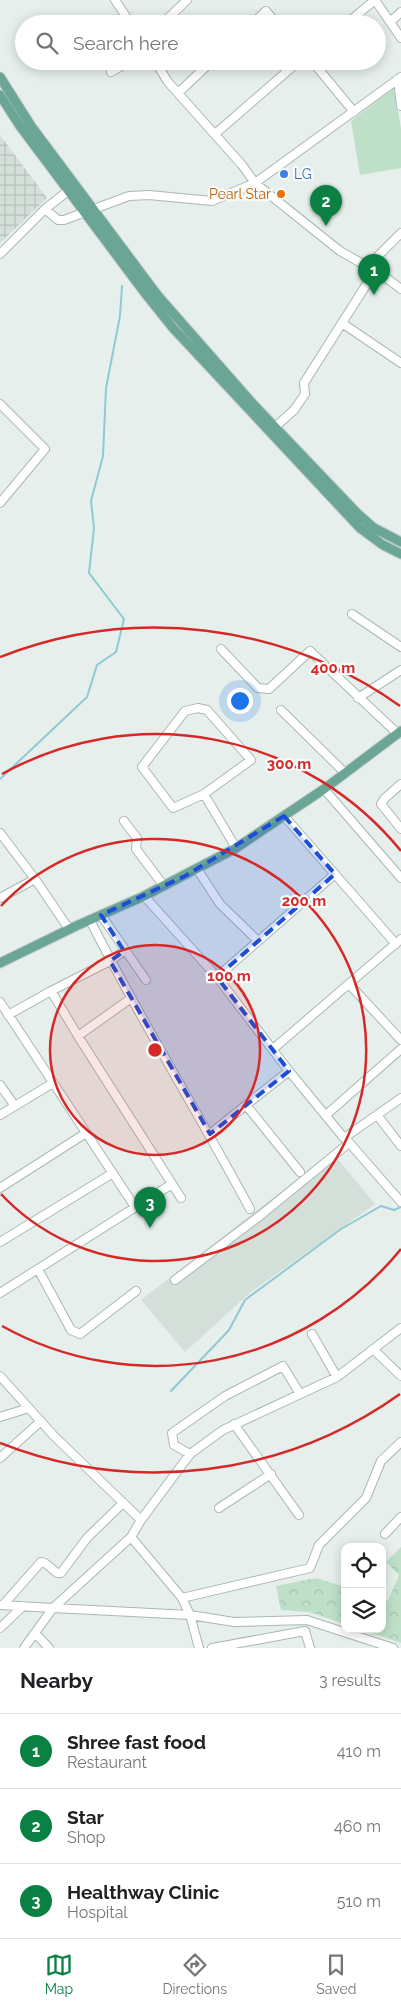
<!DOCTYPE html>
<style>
body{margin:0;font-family:Raleway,sans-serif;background:#f6f6f6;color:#202124}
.controls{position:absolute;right:15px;bottom:15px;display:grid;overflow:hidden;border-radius:10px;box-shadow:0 2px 12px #0003}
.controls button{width:45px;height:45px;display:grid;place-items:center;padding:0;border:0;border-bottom:1px solid #e0e0e0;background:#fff;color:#202124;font:25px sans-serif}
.you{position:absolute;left:239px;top:700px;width:18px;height:18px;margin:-12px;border:4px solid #fff;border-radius:50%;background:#1a73e8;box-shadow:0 0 0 8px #1a73e833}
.badge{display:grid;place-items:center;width:32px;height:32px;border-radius:50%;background:#0b8043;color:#fff;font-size:16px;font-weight:700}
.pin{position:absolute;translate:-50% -41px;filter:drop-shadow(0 1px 2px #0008)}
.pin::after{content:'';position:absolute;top:26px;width:18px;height:15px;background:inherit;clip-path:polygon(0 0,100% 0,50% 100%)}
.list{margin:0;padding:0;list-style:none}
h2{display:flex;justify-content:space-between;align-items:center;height:65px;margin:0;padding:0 20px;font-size:21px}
h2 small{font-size:16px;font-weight:400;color:#757577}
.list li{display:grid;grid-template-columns:32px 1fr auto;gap:15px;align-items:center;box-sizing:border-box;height:75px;padding:0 20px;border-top:1px solid #e0e0e0}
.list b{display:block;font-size:19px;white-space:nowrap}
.list p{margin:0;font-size:16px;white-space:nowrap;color:#757577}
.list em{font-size:16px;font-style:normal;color:#757577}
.icon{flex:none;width:28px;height:28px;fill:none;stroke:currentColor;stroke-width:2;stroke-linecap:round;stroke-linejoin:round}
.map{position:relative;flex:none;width:401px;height:1648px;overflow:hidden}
.search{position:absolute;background:#fff;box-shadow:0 2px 12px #0003;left:15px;right:15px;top:15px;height:55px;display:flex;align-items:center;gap:12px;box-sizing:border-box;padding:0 18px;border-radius:28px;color:#757577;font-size:19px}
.sheet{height:290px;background:#fff}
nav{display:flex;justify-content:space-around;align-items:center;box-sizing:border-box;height:70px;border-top:1px solid #e0e0e0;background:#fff;font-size:14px;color:#757577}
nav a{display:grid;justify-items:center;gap:2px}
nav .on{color:#0b8043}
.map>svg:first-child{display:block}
.built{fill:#d4dfda}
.industrial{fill:url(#industrial-grid)}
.green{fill:#bfe0c8}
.forest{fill:url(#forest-crowns)}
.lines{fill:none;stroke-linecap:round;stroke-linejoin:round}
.stream{stroke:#8ec9d4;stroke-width:2}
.minor-casing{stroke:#a8b8b2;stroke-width:10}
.major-casing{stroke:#c2cac8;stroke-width:11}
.minor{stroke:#fff;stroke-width:8}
.major{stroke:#6aa596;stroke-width:9}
.marked{fill:#1d4ed8;fill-opacity:0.2;stroke:#1d4ed8;stroke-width:4;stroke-dasharray:10 6;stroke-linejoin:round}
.ring{fill:none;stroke:#d62828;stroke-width:2.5}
.shop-dot{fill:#3f7fe0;stroke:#f7fbf9;stroke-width:2}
.food-dot{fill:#e8710a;stroke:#f7fbf9;stroke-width:2}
.labels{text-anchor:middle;stroke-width:4.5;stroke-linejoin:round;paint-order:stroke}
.shop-label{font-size:14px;fill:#366cbe;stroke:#f7fbf9;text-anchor:start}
.food-label{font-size:14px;fill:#c56008;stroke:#f7fbf9;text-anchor:end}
.centre{fill:#d62828;stroke:#f7fbf9;stroke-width:2.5}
.ring-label{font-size:15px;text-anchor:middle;font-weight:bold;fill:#d62828;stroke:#f7fbf9;stroke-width:4.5;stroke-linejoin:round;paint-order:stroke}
</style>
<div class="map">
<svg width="401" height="1648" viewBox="0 0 401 1648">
<defs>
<pattern id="industrial-grid" width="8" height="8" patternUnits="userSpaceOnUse" patternTransform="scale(1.25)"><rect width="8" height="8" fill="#d4dfda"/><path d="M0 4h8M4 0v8" fill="none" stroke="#b6c1bc"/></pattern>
<pattern id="forest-crowns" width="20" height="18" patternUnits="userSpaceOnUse" patternTransform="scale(1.25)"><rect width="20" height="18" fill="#bfe0c8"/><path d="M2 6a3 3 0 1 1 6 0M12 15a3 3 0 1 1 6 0" fill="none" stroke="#a4c1ad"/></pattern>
</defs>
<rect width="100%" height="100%" fill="#e6efeb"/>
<!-- built -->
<path class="built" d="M332 1152 375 1204 251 1292 185 1352 141 1300Z"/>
<!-- industrial -->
<path class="industrial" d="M0 135 47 198 0 243Z"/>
<!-- green -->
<path class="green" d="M394 88 401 129V168L360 175 351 121Z"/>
<!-- forest -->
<path class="forest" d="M401 1547V1643L360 1629H382V1599L388 1601 399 1575 386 1562Z
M316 1578 345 1587V1624L309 1612 281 1610 276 1586Z"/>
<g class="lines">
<!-- stream -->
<path class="stream" d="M0 779 87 697 97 665 116 652 124 619 89 573 94 528 91 501 103 456 106 388 120 316 122 286
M171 1391 229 1330 245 1300 341 1229 381 1206 394 1210 401 1207"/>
<defs>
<path id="minor" d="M115 0 131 24
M375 0 401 38
M390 22 401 12
M162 24 187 0
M252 24 266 11 277 24
M346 24 375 0
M155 61 168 82 242 165 255 183 340 251 384 276 401 289
M312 61 354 112
M111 72 130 61
M398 79 401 106
M178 93 212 61
M215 134 299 61
M45 209 58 220H64L129 196 149 195 212 201 255 183 401 77
M0 254 45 209 68 191
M367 267 401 233
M375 271 342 323 401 363
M0 404 45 449 0 503
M275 427 294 410 305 394 304 383 342 323
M352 614 401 647
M221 649 258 688 269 689 310 651 398 734
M358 698 401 670
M198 708 207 710 251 760 204 794 173 808 142 767 185 711Z
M281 710 345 773
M401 784 385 798 381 804 401 829
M324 789 401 878
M204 794 236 848
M284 816 396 944
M124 821 137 838 136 849 164 886
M0 833 35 879 69 929
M197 869 220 904 258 941
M144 896 217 977
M0 898 35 879
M101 915 146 980
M90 920C139 1018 198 1112 250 1209
M349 984 401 1040
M130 999 78 1036 181 1198
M0 1002 135 1207
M8 1015 51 991
M78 1036 51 991 110 961 124 951
M273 1049 401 939
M289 1071 217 977 335 874
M0 1085 15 1106
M246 1105 289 1071 344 1138 401 1098
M0 1115 53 1083
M326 1115 401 1049
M377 1115 401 1146
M210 1134 246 1105 300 1172
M346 1139 401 1202
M0 1188 86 1133
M0 1242 113 1173
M38 1269 71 1330 80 1334 136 1291
M175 1280 261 1215 349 1143
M0 1293 172 1184
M312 1334 337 1377
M373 1349 401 1376
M0 1376 54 1436 141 1520
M0 1417 29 1408
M234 1424 299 1515
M190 1454 174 1445 172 1433 225 1396 283 1366 300 1394
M0 1458 41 1421
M219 1508 271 1474
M385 1534 401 1517
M131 1537 182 1598 190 1615 199 1648
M182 1598 310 1568 319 1545 366 1498 381 1461 401 1442
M0 1605 53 1608 131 1537 141 1520 190 1454 223 1430 337 1377 401 1328
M3 1605 41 1562 45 1563 57 1573H61L87 1538 123 1503
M0 1628 23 1606
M35 1633 49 1648
M24 1648 53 1608 190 1615 234 1622 307 1620 393 1648
M212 1648 305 1631 310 1648"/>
<path id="major" d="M0 77 31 126 158 296 252 403 357 513 374 528 401 542
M0 95 20 126 145 293 173 328 360 528 383 545 401 554
M0 963 76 926 144 896 236 848 324 789 401 731"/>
</defs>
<!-- minor casing -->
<use href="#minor" class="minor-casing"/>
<!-- major casing -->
<use href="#major" class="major-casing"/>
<!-- minor -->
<use href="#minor" class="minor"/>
<!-- major -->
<use href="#major" class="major"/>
</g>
<!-- marked area -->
<path class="marked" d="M284 816 335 874 217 977 289 1071 210 1134 110 961 124 951 101 915 185 876Z"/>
<!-- distance rings -->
<circle cx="155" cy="1050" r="105" fill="#d62828" fill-opacity=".12"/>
<g class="ring">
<circle cx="155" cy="1050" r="105"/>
<path d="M1 906A211 211 0 1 1 1 1194"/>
<path d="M401 1249A316 316 0 0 1 2 1326M2 774A316 316 0 0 1 401 851"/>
<path d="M400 1394A422 422 0 0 1 0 1443M0 657A422 422 0 0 1 400 706"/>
</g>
<!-- markers -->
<circle class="shop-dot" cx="284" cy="174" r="5"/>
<circle class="food-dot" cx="281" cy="194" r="5"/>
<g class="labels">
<!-- shop labels -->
<g class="shop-label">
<text x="294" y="179">LG</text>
</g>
<!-- food labels -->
<g class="food-label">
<text x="271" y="199">Pearl Star</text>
</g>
</g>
<circle cx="155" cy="1050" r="8" class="centre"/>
<g class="ring-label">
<text x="333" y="673">400 m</text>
<text x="289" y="769">300 m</text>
<text x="304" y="906">200 m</text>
<text x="229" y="981">100 m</text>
</g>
</svg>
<div class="controls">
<button><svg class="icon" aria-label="locate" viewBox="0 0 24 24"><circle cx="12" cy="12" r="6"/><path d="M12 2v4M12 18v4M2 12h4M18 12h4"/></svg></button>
<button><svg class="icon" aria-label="layers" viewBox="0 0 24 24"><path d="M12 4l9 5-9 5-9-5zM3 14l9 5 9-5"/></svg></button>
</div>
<div class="you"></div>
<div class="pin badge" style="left:374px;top:295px">1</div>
<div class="pin badge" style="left:326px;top:226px">2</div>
<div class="pin badge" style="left:150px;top:1228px">3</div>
<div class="search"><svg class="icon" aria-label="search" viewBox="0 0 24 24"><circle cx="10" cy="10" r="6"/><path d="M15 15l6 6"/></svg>Search here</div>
</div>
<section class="sheet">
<h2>Nearby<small>3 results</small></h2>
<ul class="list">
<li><span class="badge">1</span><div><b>Shree fast food</b><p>Restaurant</p></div><em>410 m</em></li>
<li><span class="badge">2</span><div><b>Star</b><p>Shop</p></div><em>460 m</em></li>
<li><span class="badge">3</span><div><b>Healthway Clinic</b><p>Hospital</p></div><em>510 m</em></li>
</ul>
</section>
<nav>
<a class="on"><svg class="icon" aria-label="map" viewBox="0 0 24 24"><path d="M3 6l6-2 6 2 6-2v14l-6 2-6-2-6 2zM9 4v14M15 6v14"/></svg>Map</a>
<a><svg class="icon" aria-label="directions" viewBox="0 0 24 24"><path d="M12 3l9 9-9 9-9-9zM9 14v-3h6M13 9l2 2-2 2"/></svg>Directions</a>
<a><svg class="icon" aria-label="saved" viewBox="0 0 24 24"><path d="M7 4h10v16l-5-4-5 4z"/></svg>Saved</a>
</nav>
